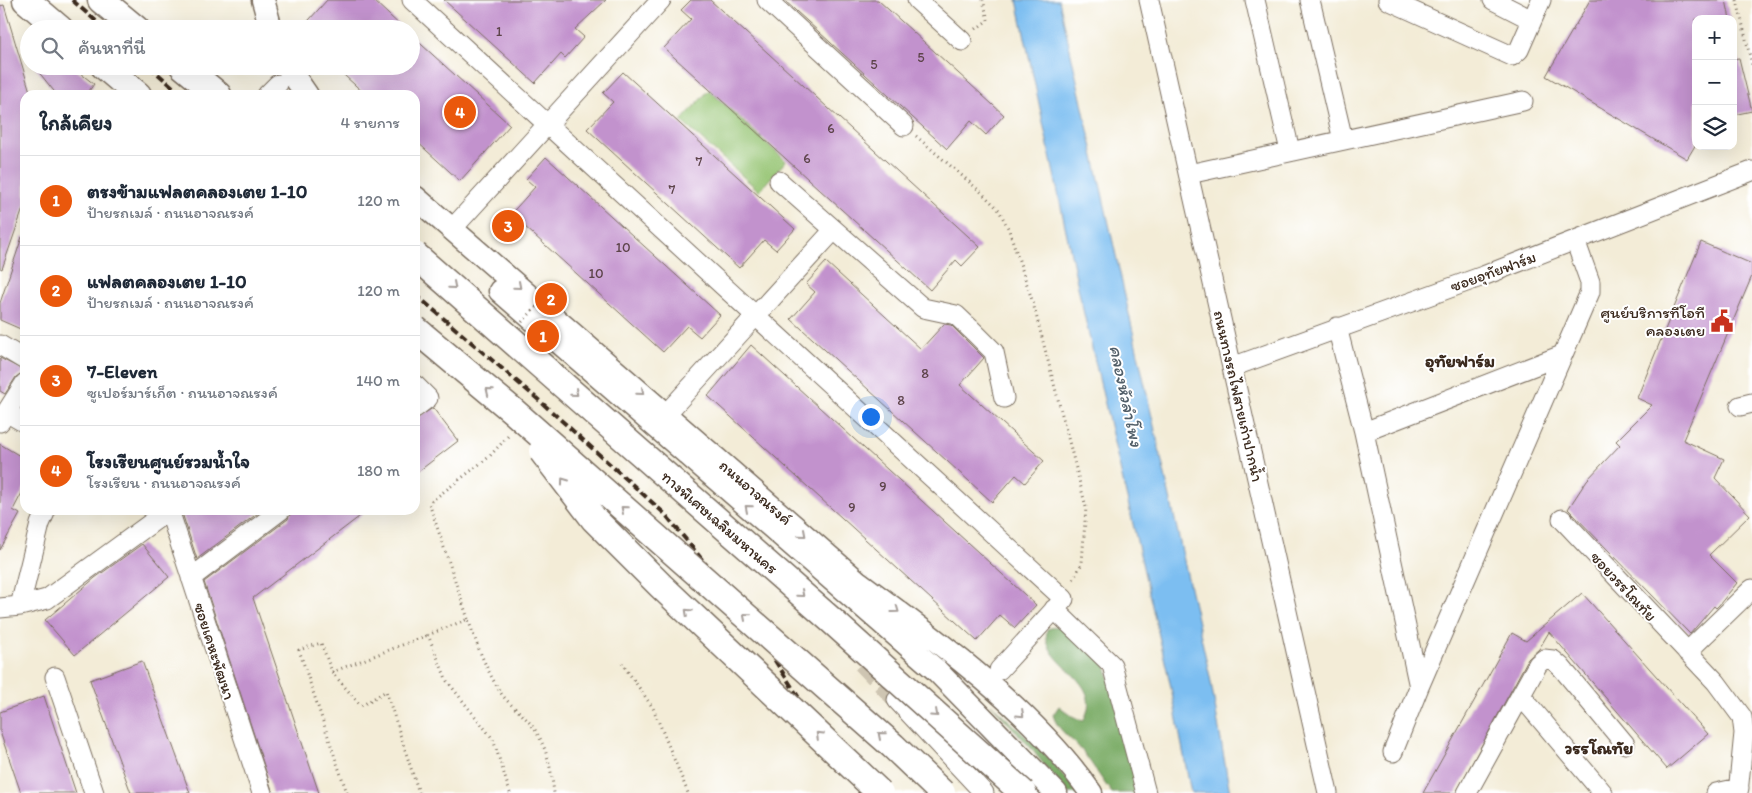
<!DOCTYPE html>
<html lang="th">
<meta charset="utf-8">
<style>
body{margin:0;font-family:Itim,"Playpen Sans Thai",sans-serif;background:#f2f2f3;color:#1f2937}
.controls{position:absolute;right:15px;top:15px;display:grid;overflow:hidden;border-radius:10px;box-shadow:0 5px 20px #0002}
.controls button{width:45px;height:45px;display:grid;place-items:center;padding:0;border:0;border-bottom:1px solid #e0e1e3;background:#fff;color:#1f2937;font:25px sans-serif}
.you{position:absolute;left:870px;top:416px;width:18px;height:18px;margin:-12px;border:4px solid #fff;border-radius:50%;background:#1a73e8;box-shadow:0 0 0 8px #1a73e833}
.badge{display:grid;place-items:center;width:32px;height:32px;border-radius:50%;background:#ea580c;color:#fff;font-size:16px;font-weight:700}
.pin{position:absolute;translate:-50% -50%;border:2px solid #fff;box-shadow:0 1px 5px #0006}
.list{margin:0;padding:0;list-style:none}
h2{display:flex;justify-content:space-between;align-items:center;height:65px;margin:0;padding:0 20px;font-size:21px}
h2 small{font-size:16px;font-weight:400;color:#747a83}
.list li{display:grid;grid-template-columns:32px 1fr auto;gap:15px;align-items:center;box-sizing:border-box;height:90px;padding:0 20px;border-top:1px solid #e0e1e3}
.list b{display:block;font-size:19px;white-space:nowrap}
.list p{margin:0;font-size:16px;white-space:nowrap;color:#747a83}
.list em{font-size:16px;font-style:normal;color:#747a83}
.icon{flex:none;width:28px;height:28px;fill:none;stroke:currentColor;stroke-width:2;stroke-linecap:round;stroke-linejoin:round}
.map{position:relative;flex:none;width:1752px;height:793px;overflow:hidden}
.search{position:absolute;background:#fff;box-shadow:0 5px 20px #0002;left:20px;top:20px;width:400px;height:55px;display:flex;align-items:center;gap:12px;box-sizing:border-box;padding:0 18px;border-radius:28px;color:#747a83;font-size:19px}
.panel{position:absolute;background:#fff;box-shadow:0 5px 20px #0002;left:20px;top:90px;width:400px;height:425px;border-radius:15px}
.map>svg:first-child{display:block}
.green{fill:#95c472;stroke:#687748}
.forest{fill:#78aa64;stroke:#5a6a41}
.water{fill:#7bbef1;stroke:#5b7488}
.building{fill:#c292cd}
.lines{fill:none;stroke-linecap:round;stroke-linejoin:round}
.minor-tunnel{stroke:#cec5b2;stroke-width:19;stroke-dasharray:19 9;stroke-linecap:butt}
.minor-casing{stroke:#7b6e5f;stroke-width:21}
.major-casing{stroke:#7b6e5f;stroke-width:25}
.highway-casing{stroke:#7b6e5f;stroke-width:29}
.path{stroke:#7b6e5f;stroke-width:3;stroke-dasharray:1 4;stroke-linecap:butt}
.minor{stroke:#fff;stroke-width:19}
.major{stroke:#fff;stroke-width:22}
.highway{stroke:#fff;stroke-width:26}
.rail{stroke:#3b2a1e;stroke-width:4;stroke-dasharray:8 4;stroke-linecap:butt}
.highway-bridge-casing{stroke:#7b6e5f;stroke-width:29;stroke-linecap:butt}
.path-bridge{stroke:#7b6e5f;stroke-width:3;stroke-dasharray:1 4;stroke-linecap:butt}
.highway-bridge{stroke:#fff;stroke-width:26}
.oneway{stroke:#a79f9a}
.labels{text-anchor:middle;stroke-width:4;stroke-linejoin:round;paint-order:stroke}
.number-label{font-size:14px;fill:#5d444a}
.street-label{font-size:16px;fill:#3b2a1e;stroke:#fff}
.poi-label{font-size:16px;fill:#3b2a1e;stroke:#fff;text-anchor:end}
.neighbourhood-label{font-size:18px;font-weight:bold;fill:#3b2a1e;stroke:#fff}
.water-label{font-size:18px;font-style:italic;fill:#515e68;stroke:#fff}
</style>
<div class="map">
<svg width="1752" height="793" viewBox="0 0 1752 793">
<rect width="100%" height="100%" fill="#fff"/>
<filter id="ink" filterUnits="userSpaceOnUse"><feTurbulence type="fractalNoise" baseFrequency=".02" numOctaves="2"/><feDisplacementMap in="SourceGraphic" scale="10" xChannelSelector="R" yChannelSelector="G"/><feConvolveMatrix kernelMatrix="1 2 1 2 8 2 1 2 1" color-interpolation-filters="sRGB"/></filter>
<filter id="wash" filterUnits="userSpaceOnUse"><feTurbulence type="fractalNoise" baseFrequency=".0096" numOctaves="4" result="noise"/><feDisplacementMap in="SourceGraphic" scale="20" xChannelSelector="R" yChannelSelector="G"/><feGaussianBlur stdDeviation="1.12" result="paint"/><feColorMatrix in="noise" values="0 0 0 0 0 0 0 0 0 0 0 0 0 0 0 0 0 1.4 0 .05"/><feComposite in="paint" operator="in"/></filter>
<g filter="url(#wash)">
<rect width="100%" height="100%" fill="#f3ecd7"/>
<!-- green -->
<path class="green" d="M709 90 786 161 759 191 681 121Z"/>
<!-- forest -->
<path class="forest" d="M1062 625 1106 665 1135 778V793H1112C1100 778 1090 759 1077 745 1068 736 1057 729 1053 715L1059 706 1072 716 1083 721C1108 679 1039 666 1047 629Z
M991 704 1047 756 1078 793H1066L1030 747Z"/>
<!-- water -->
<path class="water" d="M1017 0H1059L1210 677 1230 793H1191L1170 683 1081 301Z"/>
<g id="blocks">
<!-- building -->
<path class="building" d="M327 0H373L404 29H301Z
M444 0H606L575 29 584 37 565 58 561 54 535 83Z
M691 0H710L980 247 962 266 956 260 930 290 664 48 691 19 681 10Z
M784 0H878L1004 115 986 135 971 121 947 149Z
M1590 0H1726L1730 19H1696V144L1687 159 1546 76Z
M4 5 31 95H25V203L2 269 0 268V6Z
M411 35 510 125 460 181 415 140V95H366L334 66H411Z
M1739 58 1752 111 1733 115V59Z
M34 66H71L94 84 86 95H57Z
M623 72 795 229 776 250 764 240 739 268 587 129 613 102 603 93Z
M546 157 720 315 700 337 687 326 663 352 523 225 511 238 499 227 535 187 526 179Z
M22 237H25V331L0 320V303Z
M1701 242 1752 264V276L1683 440 1724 459 1715 478 1750 515 1709 555 1737 583 1719 605 1716 608 1714 606 1690 634 1568 509 1587 480 1620 445 1616 441 1652 405 1637 398Z
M826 262 921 349 944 324 951 325 984 358 960 385 1044 461 1025 483 1016 475 992 502 791 319 815 292 806 284Z
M751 345 1036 605 1015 628 1000 615 977 641 708 396Z
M0 358 25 371 16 377 5 394 0 391Z
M433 408 458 441 415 474V419Z
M0 444 25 459V487L13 510 20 514 0 550Z
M181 510H262L197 559Z
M292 510H368L253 598 319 793H273L204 582 288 519Z
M142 544 169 577 75 655 45 620 95 578Z
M1582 593 1708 734 1667 769 1549 632 1539 649 1528 659 1456 793H1423L1512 633 1526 641Z
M142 661 190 793H131L90 680Z
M44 696 76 793H21L0 732V712Z"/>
</g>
</g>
<g filter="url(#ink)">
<use href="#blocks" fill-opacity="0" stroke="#7b6e5f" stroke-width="1"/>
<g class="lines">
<!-- minor-tunnel -->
<path class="minor-tunnel" d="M862 663 897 700"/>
<defs>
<path id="minor" d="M412 0 1064 599 999 670
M767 0 904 126
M917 0 962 41
M1149 0 1328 793
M1255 0 1290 151
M1310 0 1343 140
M1388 0 1512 56 1519 50 1541 0
M1493 0 1532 20
M267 95 278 84
M1189 174 1523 101
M779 181 923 308 956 315 974 332 994 352 1004 398
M452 229 661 0
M1337 327 1364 432 1419 687
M0 345 25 360
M1232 367 1483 276 1752 171
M415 385 428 398 415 408
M1740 406 1752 403
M6 412 25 423
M666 414 833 231
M0 422 25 383
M1364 432 1562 355
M169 510 262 793
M1562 519 1716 682 1742 717 1744 733 1738 793
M191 578 281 510
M20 606 47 599 169 510
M0 608 20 606 40 524 46 510
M1054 609 1112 665 1146 793
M1687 652 1752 589
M55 677 94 793
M1521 696 1603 793
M897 700 984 793
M1393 752 1419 687 1590 292V282L1575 240
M1467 793 1538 664 1544 659 1553 660 1561 667 1625 744
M1716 793 1739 788"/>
<path id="major" d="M263 0 271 29
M287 66 307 95
M415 197 857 581C937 640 1034 711 1091 793
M500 291 936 670 1056 793"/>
<path id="highway" d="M26 0 60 29
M101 0 136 29
M104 66 138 95
M183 66 218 95"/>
</defs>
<!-- minor casing -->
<use href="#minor" class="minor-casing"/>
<!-- major casing -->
<use href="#major" class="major-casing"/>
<!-- highway casing -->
<use href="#highway" class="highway-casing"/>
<!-- path -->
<path class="path" d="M1737 0 1752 65
M976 29 988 20 983 0
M916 136 982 193 999 210 1009 230 1033 303 1086 507 1082 563 1072 582
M468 619 429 503 489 457 509 435
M622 663 653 708 688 793
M332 672 428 635
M347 793 299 650 321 643 332 672 361 706 386 691 419 793
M510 793 493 739 447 681 428 635 468 619C477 645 486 670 501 693 508 704 520 711 528 721 546 741 551 767 554 793"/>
<!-- minor -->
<use href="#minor" class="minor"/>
<!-- major -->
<use href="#major" class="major"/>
<!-- highway -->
<use href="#highway" class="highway"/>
<!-- rail -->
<path class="rail" d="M72 0 105 29
M149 66 182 95
M415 294 541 402 665 514 740 606 860 793"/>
<defs>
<path id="highway-bridge" d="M415 255 831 620 1023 793
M415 329 512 410 893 746 942 793
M542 451 594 519 661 586 880 793"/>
</defs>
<!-- highway-bridge casing -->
<use href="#highway-bridge" class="highway-bridge-casing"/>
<!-- path-bridge -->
<path class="path-bridge" d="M522 322 553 290"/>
<!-- highway-bridge -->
<use href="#highway-bridge" class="highway-bridge"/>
</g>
<!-- one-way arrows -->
<defs><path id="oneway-chevron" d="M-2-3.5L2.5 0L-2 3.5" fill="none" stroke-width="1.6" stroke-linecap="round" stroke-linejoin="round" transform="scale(1.25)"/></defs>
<g class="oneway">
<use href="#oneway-chevron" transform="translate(453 286) rotate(41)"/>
<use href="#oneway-chevron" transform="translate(518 286) rotate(41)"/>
<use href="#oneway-chevron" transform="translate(489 391) rotate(-141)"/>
<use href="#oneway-chevron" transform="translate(641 392) rotate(41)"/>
<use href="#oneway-chevron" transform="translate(575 393) rotate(41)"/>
<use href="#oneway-chevron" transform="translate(564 481) rotate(-126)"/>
<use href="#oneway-chevron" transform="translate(748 508) rotate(-139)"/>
<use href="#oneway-chevron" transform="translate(624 509) rotate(-139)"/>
<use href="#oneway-chevron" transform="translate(803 534) rotate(41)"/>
<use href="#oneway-chevron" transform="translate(801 594) rotate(41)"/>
<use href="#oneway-chevron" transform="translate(896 610) rotate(36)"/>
<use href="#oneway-chevron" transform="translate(688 612) rotate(-137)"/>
<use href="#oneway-chevron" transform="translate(746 616) rotate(-139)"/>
<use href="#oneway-chevron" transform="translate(935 714) rotate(42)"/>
<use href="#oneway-chevron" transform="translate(1021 714) rotate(43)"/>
<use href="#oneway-chevron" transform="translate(819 735) rotate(-137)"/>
<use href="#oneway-chevron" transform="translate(881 735) rotate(-139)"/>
</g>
</g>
<!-- icons -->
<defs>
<symbol id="civic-bare" viewBox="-9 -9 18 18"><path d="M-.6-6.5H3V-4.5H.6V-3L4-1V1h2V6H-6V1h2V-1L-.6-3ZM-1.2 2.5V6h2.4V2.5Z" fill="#c8321e" stroke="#fff" stroke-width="2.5" paint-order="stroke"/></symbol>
</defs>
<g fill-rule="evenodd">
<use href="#civic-bare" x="1706" y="305" width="32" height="32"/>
</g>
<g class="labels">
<!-- number labels -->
<g class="number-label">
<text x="499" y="36">1</text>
<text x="921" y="62">5</text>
<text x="874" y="69">5</text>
<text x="831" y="133">6</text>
<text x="807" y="163">6</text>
<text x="699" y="166">7</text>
<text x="672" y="194">7</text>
<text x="623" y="252">10</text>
<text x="596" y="278">10</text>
<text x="925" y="378">8</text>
<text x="901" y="405">8</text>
<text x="883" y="491">9</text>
<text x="852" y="512">9</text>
</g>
<!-- street labels -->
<g class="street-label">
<text transform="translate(1493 271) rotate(-20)" y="6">ซอยอุทัยฟาร์ม</text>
<text transform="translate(1239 396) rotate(77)" y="6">ถนนทางรถไฟสายเก่าปากน้ำ</text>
<text transform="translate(756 492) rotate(41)" y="6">ถนนอาจณรงค์</text>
<text transform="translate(720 522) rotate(41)" y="6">ทางพิเศษเฉลิมมหานคร</text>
<text transform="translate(1624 586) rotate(47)" y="6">ซอยวรรโณทัย</text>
<text transform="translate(215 651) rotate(72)" y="6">ซอยเคหะพัฒนา</text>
</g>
<!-- poi labels -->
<g class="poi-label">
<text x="1705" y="318">ศูนย์บริการทีโอที<tspan x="1705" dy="18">คลองเตย</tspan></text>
</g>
<!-- neighbourhood labels -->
<g class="neighbourhood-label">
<text x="1460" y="367">อุทัยฟาร์ม</text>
<text x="1599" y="754">วรรโณทัย</text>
</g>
<!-- water labels -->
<g class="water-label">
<text transform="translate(1126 396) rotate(78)" y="6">คลองหัวลำโพง</text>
</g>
</g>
</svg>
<div class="controls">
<button>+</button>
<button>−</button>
<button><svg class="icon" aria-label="layers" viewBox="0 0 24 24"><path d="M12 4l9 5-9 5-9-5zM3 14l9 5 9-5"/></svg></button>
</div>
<div class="you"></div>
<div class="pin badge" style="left:543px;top:336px">1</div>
<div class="pin badge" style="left:551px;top:299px">2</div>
<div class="pin badge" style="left:508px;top:226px">3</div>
<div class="pin badge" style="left:460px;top:112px">4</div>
<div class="search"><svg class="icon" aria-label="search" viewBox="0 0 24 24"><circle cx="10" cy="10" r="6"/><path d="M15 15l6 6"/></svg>ค้นหาที่นี่</div>
<section class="panel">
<h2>ใกล้เคียง<small>4 รายการ</small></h2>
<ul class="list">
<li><span class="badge">1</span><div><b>ตรงข้ามแฟลตคลองเตย 1-10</b><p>ป้ายรถเมล์ · ถนนอาจณรงค์</p></div><em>120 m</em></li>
<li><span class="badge">2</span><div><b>แฟลตคลองเตย 1-10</b><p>ป้ายรถเมล์ · ถนนอาจณรงค์</p></div><em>120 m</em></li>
<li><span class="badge">3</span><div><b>7-Eleven</b><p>ซูเปอร์มาร์เก็ต · ถนนอาจณรงค์</p></div><em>140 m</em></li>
<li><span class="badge">4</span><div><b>โรงเรียนศูนย์รวมน้ำใจ</b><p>โรงเรียน · ถนนอาจณรงค์</p></div><em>180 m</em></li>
</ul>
</section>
</div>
